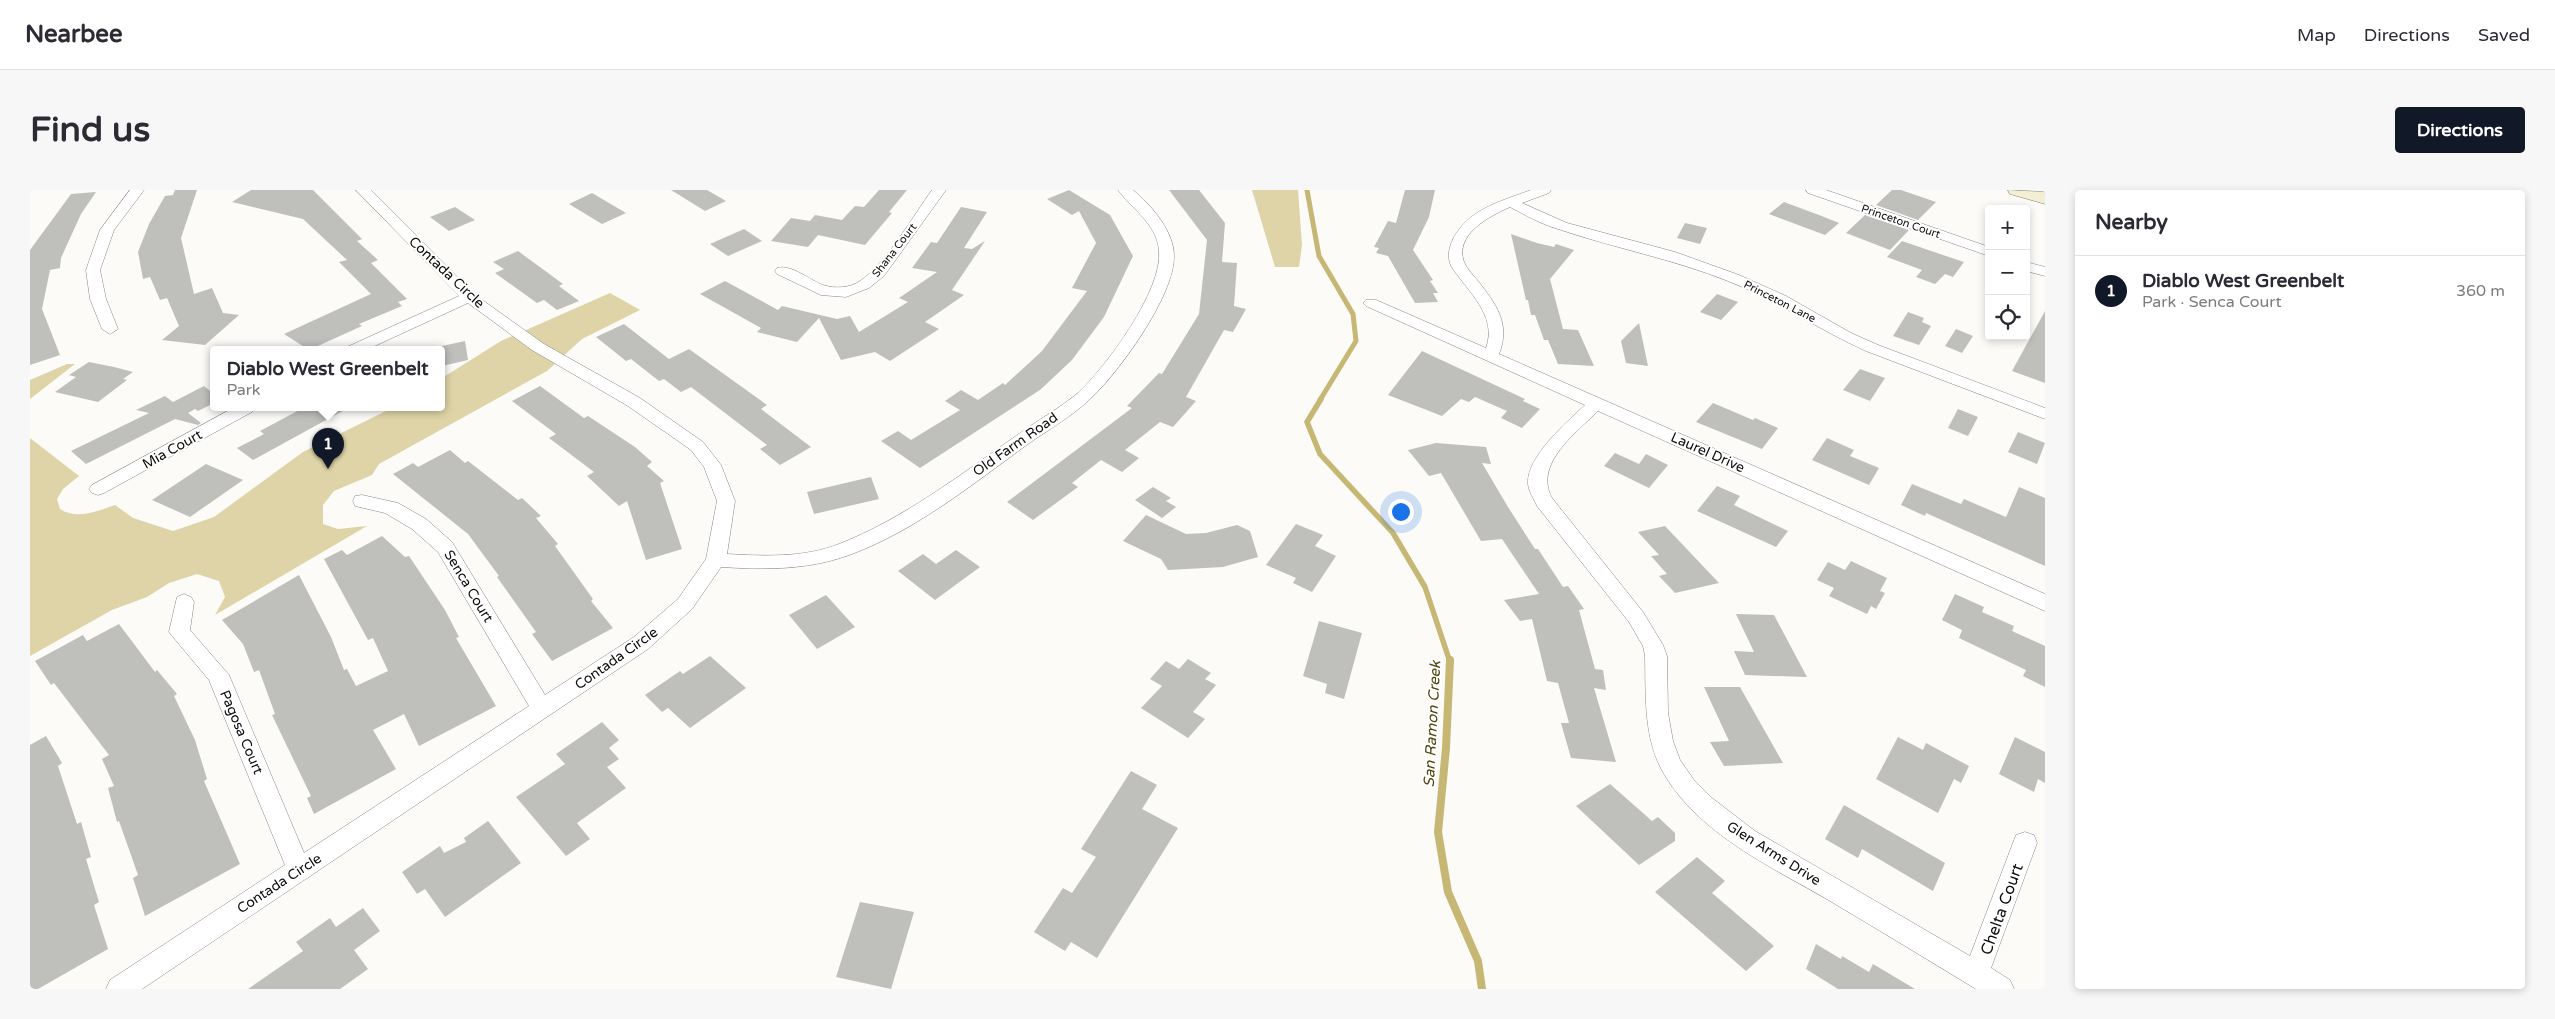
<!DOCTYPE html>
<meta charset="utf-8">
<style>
body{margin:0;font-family:"Varela Round",sans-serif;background:#f7f7f7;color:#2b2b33}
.controls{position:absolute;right:15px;top:15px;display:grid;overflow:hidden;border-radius:5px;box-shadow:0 2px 8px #0003}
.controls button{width:45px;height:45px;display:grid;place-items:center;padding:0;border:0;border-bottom:1px solid #e1e1e2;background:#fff;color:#2b2b33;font:25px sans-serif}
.you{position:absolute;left:1370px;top:321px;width:18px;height:18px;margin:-12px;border:4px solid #fff;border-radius:50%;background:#1a73e8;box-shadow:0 0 0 8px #1a73e833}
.badge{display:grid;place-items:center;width:32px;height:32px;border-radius:50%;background:#111827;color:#fff;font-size:16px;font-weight:700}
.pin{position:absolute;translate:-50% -41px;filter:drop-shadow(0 1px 2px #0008)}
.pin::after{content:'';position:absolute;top:26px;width:18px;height:15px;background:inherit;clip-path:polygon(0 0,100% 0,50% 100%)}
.popup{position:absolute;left:180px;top:156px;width:235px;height:65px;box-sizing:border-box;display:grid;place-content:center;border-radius:5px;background:#fff;filter:drop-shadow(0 1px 4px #0005);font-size:16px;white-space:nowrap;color:#7c7c81}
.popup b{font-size:19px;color:#2b2b33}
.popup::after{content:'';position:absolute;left:50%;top:100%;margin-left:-10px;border:10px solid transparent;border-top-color:#fff}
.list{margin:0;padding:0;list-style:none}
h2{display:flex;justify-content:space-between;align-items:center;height:65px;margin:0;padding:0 20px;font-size:21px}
h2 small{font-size:16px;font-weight:400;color:#7c7c81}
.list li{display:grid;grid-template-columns:32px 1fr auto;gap:15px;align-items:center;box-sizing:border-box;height:70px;padding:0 20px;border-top:1px solid #e1e1e2}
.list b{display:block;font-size:19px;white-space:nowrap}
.list p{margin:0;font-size:16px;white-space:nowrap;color:#7c7c81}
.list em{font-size:16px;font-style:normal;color:#7c7c81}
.icon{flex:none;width:28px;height:28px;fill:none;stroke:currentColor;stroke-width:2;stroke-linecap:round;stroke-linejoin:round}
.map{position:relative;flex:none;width:2015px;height:799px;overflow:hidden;border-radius:5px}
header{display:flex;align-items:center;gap:30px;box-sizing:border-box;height:70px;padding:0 25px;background:#fff;border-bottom:1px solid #e1e1e2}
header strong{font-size:24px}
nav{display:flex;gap:28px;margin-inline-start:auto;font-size:18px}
.intro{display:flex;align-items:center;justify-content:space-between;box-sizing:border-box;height:120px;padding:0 30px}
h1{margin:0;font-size:35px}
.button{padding:12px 22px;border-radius:5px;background:#111827;color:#fff;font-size:18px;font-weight:700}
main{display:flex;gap:30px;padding:0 30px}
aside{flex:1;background:#fff;border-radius:5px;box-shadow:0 2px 8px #0003}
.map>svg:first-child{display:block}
.green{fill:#ded4a7}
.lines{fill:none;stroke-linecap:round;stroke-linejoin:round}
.stream-far2{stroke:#c7b774;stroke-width:5}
.stream-far1{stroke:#c7b774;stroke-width:5.5}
.stream{stroke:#c7b774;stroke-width:8}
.building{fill:#bfbfbc}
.street-casing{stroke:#868683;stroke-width:1}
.secondary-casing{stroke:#868683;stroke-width:1}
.street{fill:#fff;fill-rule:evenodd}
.secondary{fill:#f4eed2;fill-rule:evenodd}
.labels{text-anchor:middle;stroke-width:4;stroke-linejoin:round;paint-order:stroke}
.far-street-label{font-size:11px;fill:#0c0c0b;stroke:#fff}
.street-label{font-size:14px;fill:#0c0c0b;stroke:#fff}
.water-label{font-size:15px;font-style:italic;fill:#524611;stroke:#fff}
.near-street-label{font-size:16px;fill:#0c0c0b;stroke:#fff}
</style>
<header>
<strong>Nearbee</strong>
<nav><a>Map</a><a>Directions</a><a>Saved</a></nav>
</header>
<div class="intro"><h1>Find us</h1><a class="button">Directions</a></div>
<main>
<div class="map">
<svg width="2015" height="799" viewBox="0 0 2015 799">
<rect width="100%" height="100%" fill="#fcfbf8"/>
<!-- green -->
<path class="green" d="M1222 0H1268L1272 55 1269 77H1245Z
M580 103 610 120 552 149 517 181 349 274 342 285 304 301 293 315V334L308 339 337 336 185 425 195 407 189 391 167 384 139 393 117 407 82 420 0 466V248L49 286 33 299 27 309 30 319C47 330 68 321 85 315L103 328 143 341 184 327 273 262 362 218H412V188L471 151Z
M37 174H45L0 209V190Z"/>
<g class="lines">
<!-- stream-far2 -->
<path class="stream-far2" d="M1277 0 1289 66 1323 124 1326 151 1290 210"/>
<!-- stream-far1 -->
<path class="stream-far1" d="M1291 209 1277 232 1290 264 1363 343 1395 397 1420 472"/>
<!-- stream -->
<path class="stream" d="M1420 470 1416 558 1408 642 1418 702 1448 771 1452 799"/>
</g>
<!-- building -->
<path class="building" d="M145 0H167L151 48 164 104 182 98 193 123 209 125 175 155 132 150 149 136 137 108 130 110 120 87 113 89 108 62 119 34 135 6 143 5Z
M221 0H283L332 49 327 51 348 70 341 73 377 109 368 112 372 116 329 134 332 136 279 160 254 144 341 104 309 72 317 70 273 29 202 12Z
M641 0H677L696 11 675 21Z
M849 0H877L859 22 862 23 835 55 788 45 778 57 741 51 761 28 780 31 785 25 812 30 825 16 834 17Z
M1039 0 1080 25 1103 66 1074 127 1042 170 1010 200 890 278 851 251 868 241 881 250 930 220 915 211 931 200 948 210 973 193 975 195 1012 161 1057 101 1042 98 1066 53 1049 21 1042 25 1017 9Z
M1139 0H1169L1195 33 1192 72 1207 73 1204 116 1216 119 1203 142 1194 140 1156 207 1166 211 1143 237 1130 232 1095 260 1109 268 1092 282 1071 270 1042 293 1048 297 1003 330 977 312 1102 218 1097 216 1129 183 1132 184 1169 124 1177 50Z
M1375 0H1405L1399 27 1383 60 1403 90 1400 91 1408 103H1403L1408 112 1385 113 1358 66 1346 63 1349 58 1344 57 1358 31 1366 33Z
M1862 0H1871L1906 12 1888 30 1846 15Z
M66 2 51 24 31 68 30 78 20 80 12 119 30 165 0 175V60L41 4Z
M562 3 596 23 572 34 539 14Z
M1754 12 1789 25 1809 33 1795 45 1739 24Z
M425 17 445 30 419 41 400 27Z
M931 17 957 22 934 58 942 59 955 51 922 100 934 105 895 132 909 139 860 171 845 162 811 170 789 128 767 152 727 142 731 138 670 104 695 91 748 120 752 116 807 129 820 126 829 142 878 112 869 108 907 82 882 78 901 52 907 53Z
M1835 25 1879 40 1860 60 1816 43Z
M1655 33 1677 38 1670 54 1647 48Z
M714 39 732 51 698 66 680 54Z
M1481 44 1507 53 1524 57 1526 54 1544 60 1520 89 1533 139 1548 140 1564 176 1528 174 1518 150H1514L1505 125H1501L1498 110H1496Z
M1872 51 1907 63 1934 72 1923 87 1915 84 1905 94 1886 87 1892 80 1857 67Z
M488 61 533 94 529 96 549 111 527 120 514 110 507 113 465 83 474 79 463 72Z
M1687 104 1708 112 1691 130 1670 122Z
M2015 121V193L1982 181Z
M1878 122 1894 128 1892 132 1901 136 1889 155 1863 146Z
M1609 133 1618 176 1596 173 1591 151Z
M594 134 639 169 659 159 737 215 731 219 781 257 750 275 730 259 737 255 661 197 651 202 634 189 629 191 601 169 596 171 566 147Z
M1926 139 1943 146 1932 163 1915 156Z
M435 151 438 170 412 176V156Z
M1392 161 1495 209 1493 211 1510 219 1492 238 1471 228 1477 221 1445 207 1439 212 1431 209 1412 226 1358 205Z
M59 172 84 177 103 182 93 189 97 190 68 212 25 202 46 187 39 185Z
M1830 179 1855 188 1840 211 1813 200Z
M174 196 184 204V213L168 221 165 219 158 223 171 233 168 235 145 229 56 274 41 261 119 223 106 220 135 206 143 212Z
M510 196 554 228 558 226 605 257 622 272 617 276 634 291 630 293 652 359 616 370 597 311 589 316 557 286 564 282 519 248 526 244 482 211Z
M1683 213 1723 230 1725 228 1748 238 1732 259 1666 232Z
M273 218H318L223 270 207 258 234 244 230 241Z
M1928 219 1948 227 1938 246 1918 238Z
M1988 242 2015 253 2007 274 1978 262Z
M1797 248 1824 260 1820 266 1849 278 1839 295 1782 270Z
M1406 253 1456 257 1461 274 1452 273 1478 317 1505 359H1508L1533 397 1538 396 1554 419 1549 420 1565 479 1573 480 1576 500 1564 498 1586 572 1541 568 1531 533H1539L1528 493 1517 491 1502 429 1490 431 1474 410 1509 404 1472 349 1451 351 1411 283 1399 286 1378 260Z
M420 260 435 273 438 271 488 310 492 308 511 326 506 328 528 354 525 356 563 409 561 411 583 438 522 471 502 444 506 442 467 387 469 386 438 344 363 284 383 273 388 277Z
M1585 263 1609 274 1616 264 1638 275 1619 298 1574 276Z
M176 274 213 290 160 327 122 310Z
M841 287 849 309 784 324 777 302Z
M1882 294 1931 314 1934 309 1976 327 1989 297 2015 308V376L1896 323 1895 326 1871 315Z
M1687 296 1710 306 1704 315 1758 341 1746 357 1667 321Z
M1123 297 1141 308 1136 311 1146 317 1132 328 1105 310Z
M1116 325 1156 344 1176 343 1207 335 1220 341 1228 367 1193 377 1138 380 1131 369 1093 351Z
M1266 334 1293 345 1285 356 1306 366 1282 402 1263 393 1266 388 1236 375Z
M1635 336 1689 393 1645 403 1629 386 1637 384 1621 366 1629 365 1608 342Z
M352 346 375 367 379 366 415 420 429 447 426 448 466 516 389 556 374 524 343 540 366 579 284 624 277 608 281 606 242 525 245 524 229 480 224 482 213 454 192 430 269 385 301 447 314 480 317 479 326 496 358 481 343 448 338 450 294 369 312 360 317 365Z
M926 360 950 377 905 410 868 381 893 364 906 374Z
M1821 371 1857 388 1850 401 1855 403 1846 419 1841 416 1837 424 1799 406 1804 398 1787 390 1798 372 1815 380Z
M1925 404 1954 417 1952 422 1984 436 1982 441 2015 456V497L1993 486 1996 480 1929 448 1932 440 1912 430Z
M796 405 825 437 787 459 759 425Z
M1706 424 1744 425 1777 487 1715 485 1704 461 1724 462Z
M1289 431 1332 443 1314 509 1295 503 1297 494 1273 486Z
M89 434 125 482 127 480 147 504 144 506 165 550 177 589 174 591 210 674 115 726 103 688 108 685 89 631 87 632 78 598 84 596 72 569 79 565 24 493 21 495 5 471 53 445 57 451Z
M680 466 716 498 660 538 638 518 632 522 615 505 650 481 653 484Z
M1158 469 1181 483 1175 489 1186 495 1163 522 1175 529 1158 548 1111 518 1132 496 1120 489 1136 471 1149 479Z
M1674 497H1710L1753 573 1694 576 1680 552 1699 551Z
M572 532 589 550 579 558 589 569 577 577 596 598 547 633 560 649 536 666 486 607 535 574 526 564Z
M16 546 32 573 28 576 47 634 51 632 61 667 56 669 69 712 64 715 78 759 8 799H0V555Z
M1868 547 1893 560 1896 553 1939 576 1931 593 1924 589 1908 623 1846 589Z
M1985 547 2015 562V593L2008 589 2004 602 1969 584Z
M1101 581 1127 595 1112 619 1148 638 1067 768 1041 752 1035 761 1004 742 1033 698 1042 703 1066 667 1051 659Z
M1580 594 1622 631 1628 627 1645 643V651L1609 675 1546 616Z
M1814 615 1915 673 1903 701 1832 659 1828 668 1795 649Z
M458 631 491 673 415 727 395 699 387 704 372 682 410 656 414 663 436 652 434 648Z
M1667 667 1695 691 1682 703 1744 756 1716 781 1625 702Z
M830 712 884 722 861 799 806 787Z
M333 718 350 741 324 760 338 779 310 799H218L273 761 266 752 300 728 306 737Z
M1786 754 1811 769 1812 766 1839 782 1843 774 1885 799H1808L1776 779Z"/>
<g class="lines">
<defs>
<path id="street" d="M100 0H114L84 40 70 80 76 109 88 139 80 144 72 139 60 109 56 80 70 40Z
M326 0H341L444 104 514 154 610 208 673 252 691 275 705 311 697 364C733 366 774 368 809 354 873 329 930 285 986 246 1006 231 1029 219 1048 203 1076 177 1133 100 1129 61 1127 34 1103 20 1088 0H1103C1121 15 1144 41 1144 66 1145 105 1088 184 1059 210 1041 227 1018 240 998 254 943 294 886 340 822 364 780 380 736 380 691 377L662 419 618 459 112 799H76L80 790 255 675 179 490 139 442 147 407 154 404 161 407 164 412 160 440 199 485 274 663 499 516 408 362 382 339 355 323 325 316 323 311 325 306 332 305 368 313 396 329 422 352 515 505 604 447 648 409 676 369 687 311 674 277 661 260 598 216 502 160 438 113 336 160H315L317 157 429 106Z
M902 0H916L854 86 839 98 816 107 791 105 747 84 745 81 747 78C762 74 779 90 793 95 805 99 820 98 830 91 856 74 883 26 902 0Z
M1501 0H1521L1519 3 1492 13 1537 33 1645 62 1709 85 1756 106 1821 143 1848 155 2015 218V229L1836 161C1789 140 1747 110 1698 91 1643 69 1584 58 1528 39 1511 34 1495 25 1480 17 1460 26 1424 44 1434 72 1437 79 1443 85 1448 91 1466 114 1481 134 1469 164L2015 404V421L1568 221C1547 242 1503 274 1522 308L1613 422 1633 455 1637 466 1638 523 1643 551 1650 570 1664 590 1682 608 1725 641 1940 766 1986 645 1995 642 2004 645 2007 653 1961 778 1980 790 1984 799H1946C1898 770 1849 740 1800 711 1742 677 1670 645 1634 584 1613 548 1616 506 1615 466L1613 456 1599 432 1507 316C1504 309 1499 302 1498 294 1496 267 1537 232 1555 215L1336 116 1333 113 1336 110H1346L1456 158C1468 125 1437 101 1421 76 1417 66 1419 58 1423 49 1438 19 1472 11 1501 0Z
M1776 0H1796L1959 57V66L1778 3Z
M1996 72 2015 77V86L1996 81Z
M203 218H225L222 222 74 303 68 305 62 303 59 299 62 295Z"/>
<path id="secondary" d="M1978 0 2015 2V14L1980 4Z"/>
</defs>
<!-- street casing -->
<use href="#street" class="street-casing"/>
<!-- secondary casing -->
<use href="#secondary" class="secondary-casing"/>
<!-- street -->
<use href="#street" class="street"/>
<!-- secondary -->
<use href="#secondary" class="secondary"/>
</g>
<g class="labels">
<!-- far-street labels -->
<g class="far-street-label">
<text transform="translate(1871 31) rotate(19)" y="4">Princeton Court</text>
<text transform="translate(864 60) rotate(-52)" y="4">Shana Court</text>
<text transform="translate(1750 111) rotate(27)" y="4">Princeton Lane</text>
</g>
<!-- street labels -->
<g class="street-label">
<text transform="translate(417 82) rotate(43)" y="5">Contada Circle</text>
<text transform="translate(985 254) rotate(-35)" y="5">Old Farm Road</text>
<text transform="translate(142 259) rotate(-29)" y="5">Mia Court</text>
<text transform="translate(1678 262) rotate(24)" y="5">Laurel Drive</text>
<text transform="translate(439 396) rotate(59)" y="5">Senca Court</text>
<text transform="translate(586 468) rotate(-35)" y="5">Contada Circle</text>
<text transform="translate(212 542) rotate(67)" y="5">Pagosa Court</text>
<text transform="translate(1744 663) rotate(32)" y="5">Glen Arms Drive</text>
<text transform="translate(249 693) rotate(-33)" y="5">Contada Circle</text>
</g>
<!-- water labels -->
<g class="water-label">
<text transform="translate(1402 534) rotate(-87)" y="5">San Ramon Creek</text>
</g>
<!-- near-street labels -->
<g class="near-street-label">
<text transform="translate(1971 719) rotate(-70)" y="6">Chelta Court</text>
</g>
</g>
</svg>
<div class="controls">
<button>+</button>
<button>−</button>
<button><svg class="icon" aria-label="locate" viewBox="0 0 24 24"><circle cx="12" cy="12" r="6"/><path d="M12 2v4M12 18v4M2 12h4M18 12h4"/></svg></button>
</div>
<div class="you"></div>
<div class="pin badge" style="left:298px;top:279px">1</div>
<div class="popup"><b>Diablo West Greenbelt</b>Park</div>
</div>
<aside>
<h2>Nearby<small></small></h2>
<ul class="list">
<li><span class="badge">1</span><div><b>Diablo West Greenbelt</b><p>Park · Senca Court</p></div><em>360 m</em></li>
</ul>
</aside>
</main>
